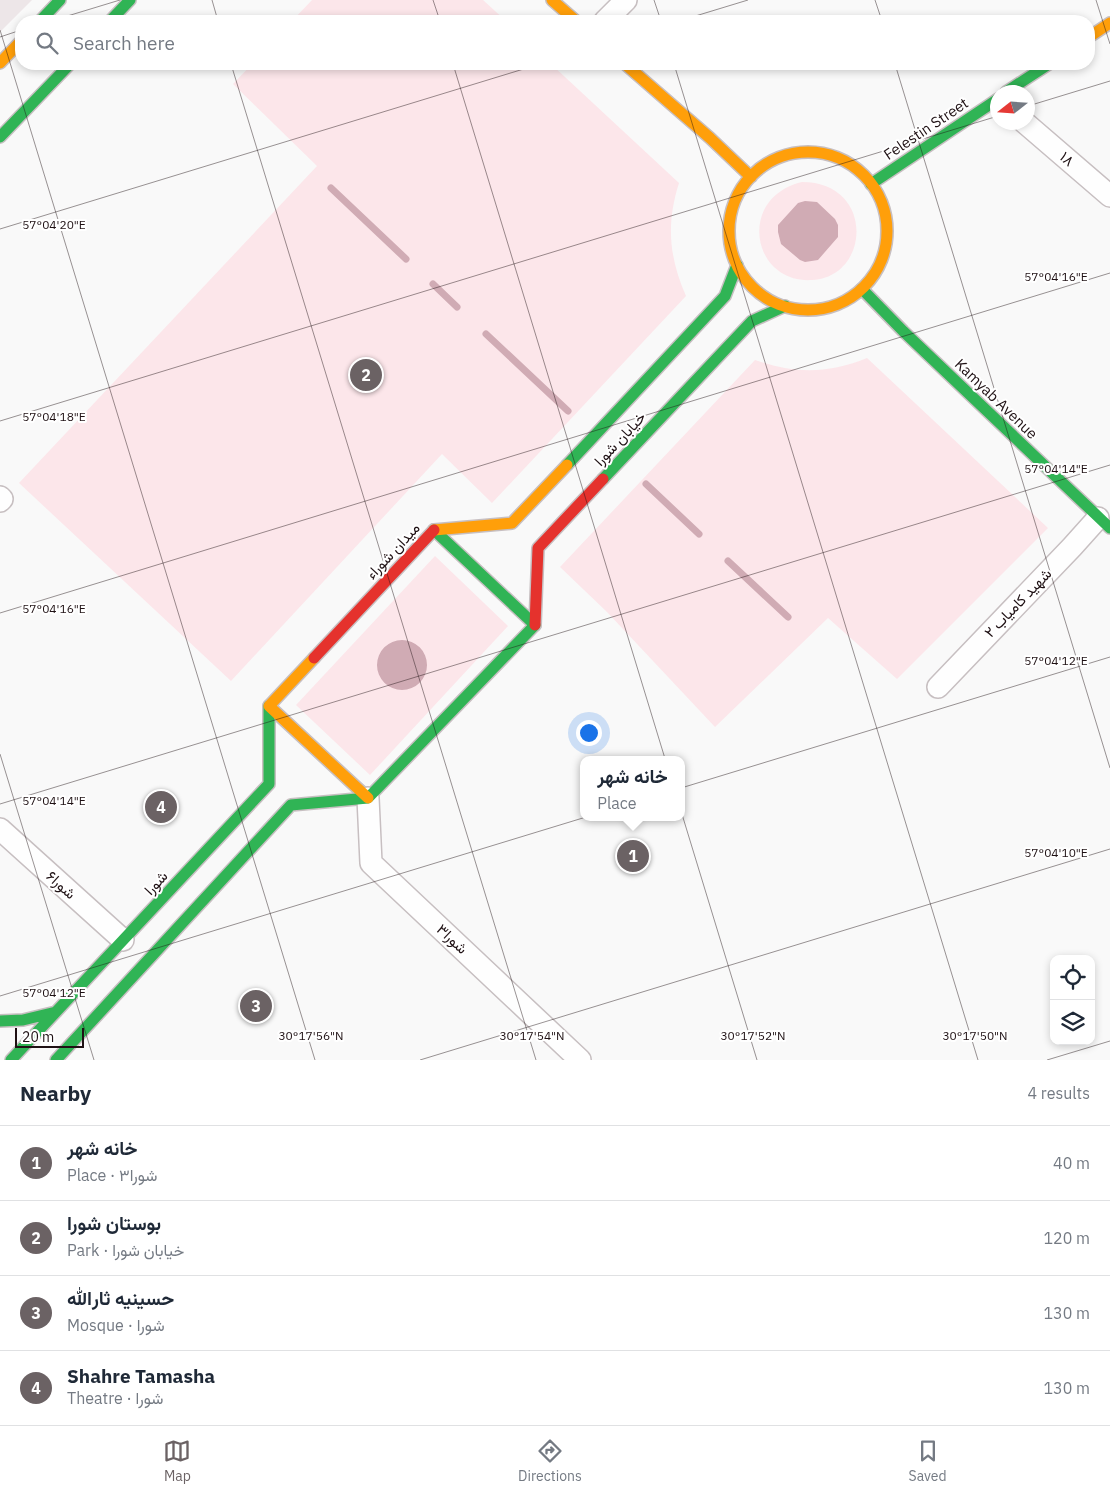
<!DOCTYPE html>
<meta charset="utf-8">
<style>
body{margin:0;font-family:"IBM Plex Sans",Vazirmatn,sans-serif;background:#f2f2f3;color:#1f2937}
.controls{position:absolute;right:15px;bottom:15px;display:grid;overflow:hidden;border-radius:10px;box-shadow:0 2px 8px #0003}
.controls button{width:45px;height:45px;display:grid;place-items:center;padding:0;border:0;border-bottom:1px solid #e0e1e3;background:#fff;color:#1f2937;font:25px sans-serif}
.compass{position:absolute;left:990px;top:85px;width:45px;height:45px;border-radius:50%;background:#fff;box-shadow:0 2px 8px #0003;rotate:253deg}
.scale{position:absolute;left:15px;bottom:12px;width:69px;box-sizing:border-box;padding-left:5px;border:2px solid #1f1114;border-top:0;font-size:14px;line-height:18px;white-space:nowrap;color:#1f1114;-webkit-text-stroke:4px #fff;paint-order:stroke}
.you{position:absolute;left:588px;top:732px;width:18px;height:18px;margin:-12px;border:4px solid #fff;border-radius:50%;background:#1a73e8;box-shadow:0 0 0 8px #1a73e833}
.badge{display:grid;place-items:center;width:32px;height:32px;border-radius:50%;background:#6b6264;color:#fff;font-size:16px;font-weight:700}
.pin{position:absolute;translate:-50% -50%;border:2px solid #fff;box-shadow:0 1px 5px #0006}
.popup{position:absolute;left:580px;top:756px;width:105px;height:65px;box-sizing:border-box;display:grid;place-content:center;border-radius:10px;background:#fff;filter:drop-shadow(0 1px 4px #0005);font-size:16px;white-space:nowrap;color:#747a83}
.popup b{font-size:19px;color:#1f2937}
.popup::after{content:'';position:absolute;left:50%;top:100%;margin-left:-10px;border:10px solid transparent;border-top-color:#fff}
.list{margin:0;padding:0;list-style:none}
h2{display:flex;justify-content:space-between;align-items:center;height:65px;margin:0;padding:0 20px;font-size:21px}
h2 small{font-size:16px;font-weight:400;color:#747a83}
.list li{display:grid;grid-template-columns:32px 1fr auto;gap:15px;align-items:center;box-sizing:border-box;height:75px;padding:0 20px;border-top:1px solid #e0e1e3}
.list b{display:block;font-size:19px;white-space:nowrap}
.list p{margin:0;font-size:16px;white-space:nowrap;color:#747a83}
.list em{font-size:16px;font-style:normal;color:#747a83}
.icon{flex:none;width:28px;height:28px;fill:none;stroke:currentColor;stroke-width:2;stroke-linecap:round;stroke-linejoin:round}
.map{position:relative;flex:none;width:1110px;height:1060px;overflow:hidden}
.search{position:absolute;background:#fff;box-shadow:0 2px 8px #0003;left:15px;right:15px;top:15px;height:55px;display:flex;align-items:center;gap:12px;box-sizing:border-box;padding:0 18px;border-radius:20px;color:#747a83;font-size:19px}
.sheet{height:365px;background:#fff}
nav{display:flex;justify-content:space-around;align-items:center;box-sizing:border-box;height:70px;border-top:1px solid #e0e1e3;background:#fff;font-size:14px;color:#747a83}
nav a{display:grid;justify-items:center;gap:2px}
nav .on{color:#6b6264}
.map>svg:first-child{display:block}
.built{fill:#ede6e8}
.green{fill:#fce6ea}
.water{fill:#d0abb4}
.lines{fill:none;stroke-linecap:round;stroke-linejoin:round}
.stream{stroke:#d0abb4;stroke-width:7}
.street-casing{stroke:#c7bfc1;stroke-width:24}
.fast-casing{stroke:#c7bfc1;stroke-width:14}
.slow-casing{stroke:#c7bfc1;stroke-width:14}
.jam-casing{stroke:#c7bfc1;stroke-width:14}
.street{stroke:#fefefe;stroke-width:21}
.fast{stroke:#30b455;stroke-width:11}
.slow{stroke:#ff9f0a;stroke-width:11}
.jam{stroke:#e5322d;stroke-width:11}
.ticks{fill:none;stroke:#1f1114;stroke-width:1;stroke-opacity:0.45}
.labels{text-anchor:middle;stroke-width:4;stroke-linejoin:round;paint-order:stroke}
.street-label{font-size:15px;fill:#1f1114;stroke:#fff}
.ticks-label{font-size:12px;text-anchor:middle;fill:#1f1114;stroke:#fff;stroke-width:4;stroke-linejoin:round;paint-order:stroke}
</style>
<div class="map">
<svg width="1110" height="1060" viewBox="0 0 1110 1060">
<rect width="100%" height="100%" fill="#f9f9f9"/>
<!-- built -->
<path class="built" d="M0 0H32L0 32Z"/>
<!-- green -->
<path class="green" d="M312 0H483L506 21H292Z
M252 64H551L679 183C666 224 669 257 686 296L492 503 442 454 231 681 19 483 317 166 233 84Z
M802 182C875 182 871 277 812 280 752 284 736 198 802 182Z
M867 358 1048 528 897 679 828 618 715 727 607 612 560 567 755 360C795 374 827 374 867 358Z
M435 556 508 626 370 775 296 705Z"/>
<!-- water -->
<path class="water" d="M805 201 817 202 835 219 838 225V237L818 260 805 262 800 260 781 244 778 232V225L798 203Z
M377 665a25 25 0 1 1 50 0a25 25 0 1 1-50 0Z"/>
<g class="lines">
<!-- stream -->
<path class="stream" d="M331 188 406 259
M433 284 457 307
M486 334 568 411
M646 484 699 534
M728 561 788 617"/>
<defs>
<path id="street" d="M605 21 626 0
M1024 122 1110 196
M0 497 2 499 0 501
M938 687 1072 547 1098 518
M368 798 371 863 580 1060
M0 829 123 940"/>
<path id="fast" d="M40 21 60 0
M110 21 130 0
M1006 92 1049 64
M0 137 70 64
M871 184 998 99
M862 289 903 331 1110 528
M567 465 725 296 737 265
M603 479 752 321 785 306
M368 798 535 625 434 530
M0 1021 23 1020 56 1012
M11 1060 269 784V706
M56 1060 291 805 368 798"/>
<path id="slow" d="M552 0 576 21
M1089 37 1110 23
M0 63 21 41
M625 64 710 138 751 177
M729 231a79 79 0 1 1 158 0a79 79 0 1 1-158 0Z
M434 530 512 523 567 465
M314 658 269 706 368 798"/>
<path id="jam" d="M535 625 538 548 603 479
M314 658 434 530"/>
</defs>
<!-- street casing -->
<use href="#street" class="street-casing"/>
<!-- fast casing -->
<use href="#fast" class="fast-casing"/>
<!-- slow casing -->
<use href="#slow" class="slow-casing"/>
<!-- jam casing -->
<use href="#jam" class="jam-casing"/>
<!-- street -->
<use href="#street" class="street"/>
<!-- fast -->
<use href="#fast" class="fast"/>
<!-- slow -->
<use href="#slow" class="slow"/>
<!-- jam -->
<use href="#jam" class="jam"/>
</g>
<!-- ticks -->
<path class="ticks" d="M212 0 218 21M433 0 440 21M654 0 661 21M875 0 882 21M1096 0 1110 44M51 21 120 0M679 21 748 0M0 30 315 1060M0 37 21 30M231 64 536 1060M453 64 757 1060M674 64 978 1060M895 64 1110 768M1028 106 1110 81M0 229 540 64M0 421 998 116M0 613 1110 273M0 754 94 1060M0 804 1110 465M0 996 1110 657M420 1060 1110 849M1047 1060 1110 1041"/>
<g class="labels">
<!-- street labels -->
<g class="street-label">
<text transform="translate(926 129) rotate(-34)" y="5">Felestin Street</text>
<text transform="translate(1067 159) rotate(40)" y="5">۱۸</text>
<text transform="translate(996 399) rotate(44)" y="5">Kamyab Avenue</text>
<text transform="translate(620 439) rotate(-47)" y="5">خیابان شورا</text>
<text transform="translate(393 551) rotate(-47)" y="5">میدان شوراء</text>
<text transform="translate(1018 603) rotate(-46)" y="5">شهید کامیاب ۲</text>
<text transform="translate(156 883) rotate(-47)" y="5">شورا</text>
<text transform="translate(61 885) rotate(42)" y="5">شورا۶</text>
<text transform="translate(452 939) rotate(43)" y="5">شورا۳</text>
</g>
</g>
<g class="ticks-label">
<text x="54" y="229">57°04'20"E</text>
<text x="1056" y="281">57°04'16"E</text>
<text x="54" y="421">57°04'18"E</text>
<text x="1056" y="473">57°04'14"E</text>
<text x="54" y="613">57°04'16"E</text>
<text x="1056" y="665">57°04'12"E</text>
<text x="54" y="805">57°04'14"E</text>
<text x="1056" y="857">57°04'10"E</text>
<text x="54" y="997">57°04'12"E</text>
<text x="311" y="1040">30°17'56"N</text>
<text x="532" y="1040">30°17'54"N</text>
<text x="753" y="1040">30°17'52"N</text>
<text x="975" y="1040">30°17'50"N</text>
</g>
</svg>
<div class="controls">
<button><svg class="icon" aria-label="locate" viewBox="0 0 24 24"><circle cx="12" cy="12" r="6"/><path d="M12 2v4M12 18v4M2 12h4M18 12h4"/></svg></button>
<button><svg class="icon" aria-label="layers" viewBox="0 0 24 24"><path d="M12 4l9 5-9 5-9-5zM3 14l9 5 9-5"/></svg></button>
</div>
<svg class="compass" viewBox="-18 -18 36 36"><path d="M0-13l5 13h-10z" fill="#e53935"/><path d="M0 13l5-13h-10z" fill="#747a83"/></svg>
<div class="scale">20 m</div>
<div class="you"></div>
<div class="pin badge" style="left:633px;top:856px">1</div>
<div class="popup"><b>خانه شهر</b>Place</div>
<div class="pin badge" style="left:366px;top:375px">2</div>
<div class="pin badge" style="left:256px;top:1006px">3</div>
<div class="pin badge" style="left:161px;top:807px">4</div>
<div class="search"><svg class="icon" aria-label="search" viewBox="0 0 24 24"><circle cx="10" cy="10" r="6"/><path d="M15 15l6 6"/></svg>Search here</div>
</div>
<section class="sheet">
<h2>Nearby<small>4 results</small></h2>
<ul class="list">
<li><span class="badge">1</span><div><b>خانه شهر</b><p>Place · شورا۳</p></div><em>40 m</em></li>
<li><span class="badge">2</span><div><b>بوستان شورا</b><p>Park · خیابان شورا</p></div><em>120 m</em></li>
<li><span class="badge">3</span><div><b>حسینیه ثارالله</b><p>Mosque · شورا</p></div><em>130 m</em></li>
<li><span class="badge">4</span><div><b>Shahre Tamasha</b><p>Theatre · شورا</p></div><em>130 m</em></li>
</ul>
</section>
<nav>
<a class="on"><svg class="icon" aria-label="map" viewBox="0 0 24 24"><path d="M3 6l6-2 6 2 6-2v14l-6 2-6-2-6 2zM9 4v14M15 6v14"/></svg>Map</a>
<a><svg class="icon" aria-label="directions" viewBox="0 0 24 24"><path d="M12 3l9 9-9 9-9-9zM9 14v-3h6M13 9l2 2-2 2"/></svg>Directions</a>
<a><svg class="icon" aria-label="saved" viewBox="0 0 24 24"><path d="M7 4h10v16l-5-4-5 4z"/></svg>Saved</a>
</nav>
